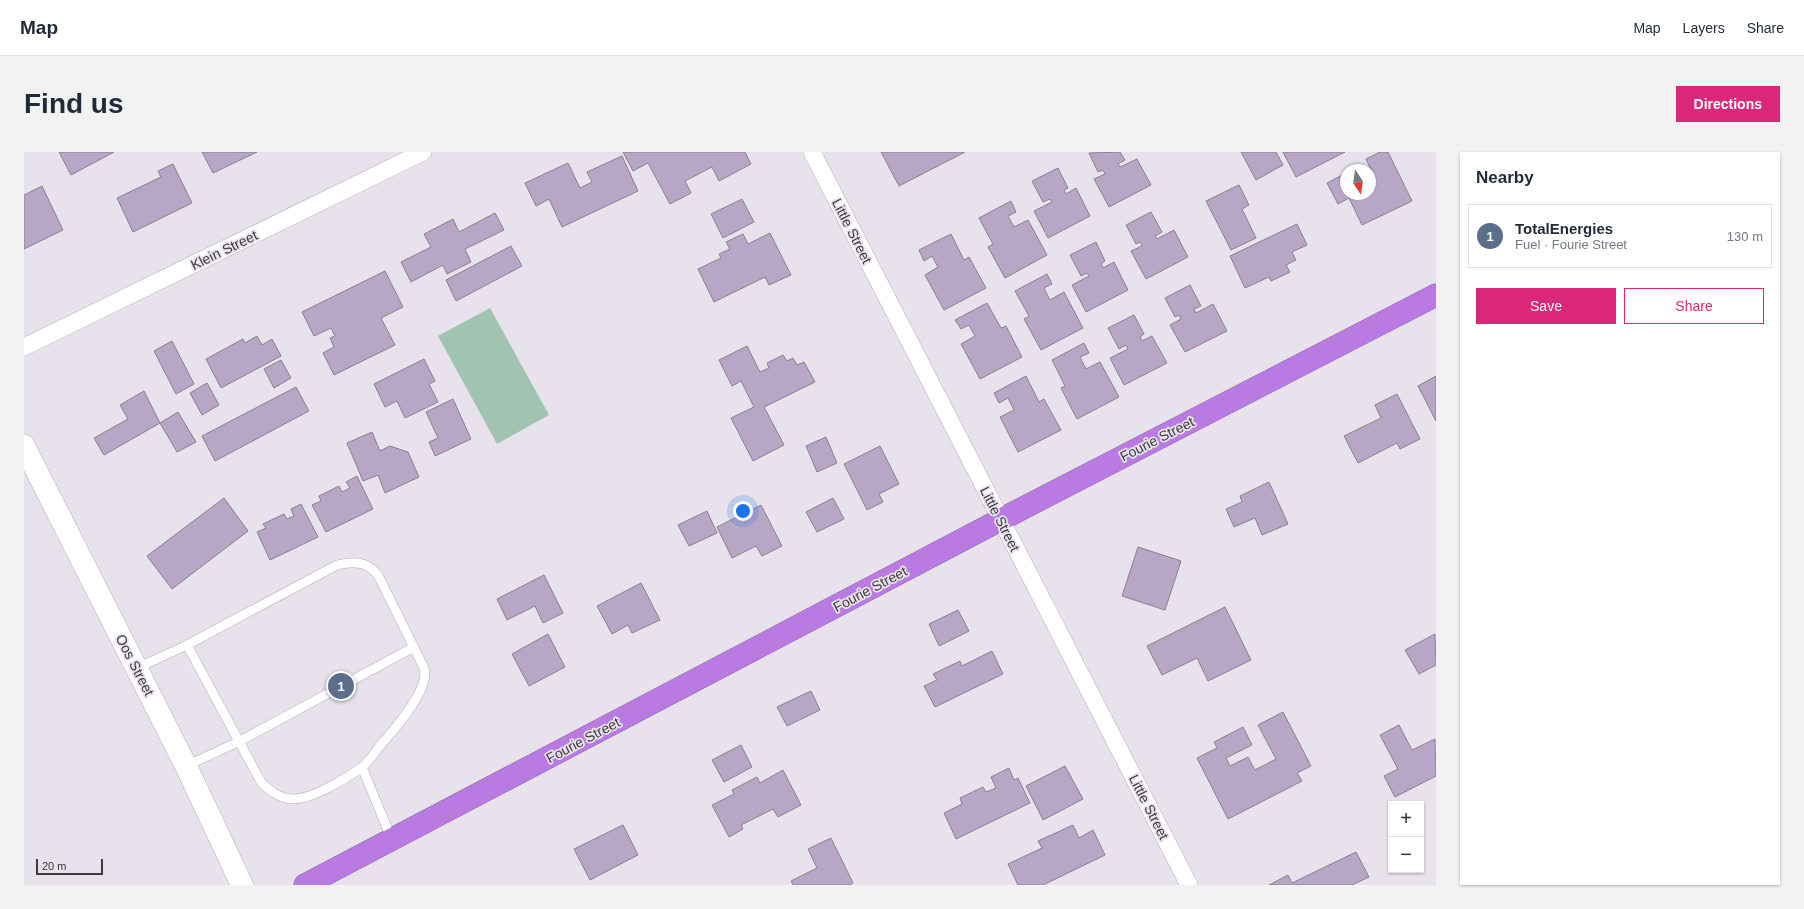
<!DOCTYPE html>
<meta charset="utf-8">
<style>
body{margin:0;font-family:Helvetica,sans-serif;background:#f2f2f3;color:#1f2937}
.controls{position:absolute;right:12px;bottom:12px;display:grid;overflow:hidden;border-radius:0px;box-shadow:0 1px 3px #0004}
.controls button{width:36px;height:36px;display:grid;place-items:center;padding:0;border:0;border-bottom:1px solid #e0e1e3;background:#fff;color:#1f2937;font:20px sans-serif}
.compass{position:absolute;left:1316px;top:12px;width:36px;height:36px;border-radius:50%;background:#fff;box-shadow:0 1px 3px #0004;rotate:167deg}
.scale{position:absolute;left:12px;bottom:10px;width:67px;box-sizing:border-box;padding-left:4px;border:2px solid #3d3b3e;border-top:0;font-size:11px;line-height:14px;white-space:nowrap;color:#3d3b3e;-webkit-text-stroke:3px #e7e2ec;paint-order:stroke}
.you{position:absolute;left:719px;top:359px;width:14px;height:14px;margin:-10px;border:3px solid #fff;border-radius:50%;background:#1a73e8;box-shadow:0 0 0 6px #1a73e833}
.badge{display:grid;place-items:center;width:26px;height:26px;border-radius:50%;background:#db2777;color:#fff;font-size:13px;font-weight:700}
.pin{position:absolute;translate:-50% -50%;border:2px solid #fff;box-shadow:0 1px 4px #0006}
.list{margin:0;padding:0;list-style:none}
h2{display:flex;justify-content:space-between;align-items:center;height:52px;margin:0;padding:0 16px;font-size:17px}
h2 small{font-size:13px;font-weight:400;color:#747a83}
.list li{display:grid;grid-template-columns:26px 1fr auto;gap:12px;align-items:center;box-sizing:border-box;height:64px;margin:0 8px 8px;padding:0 8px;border:1px solid #e0e1e3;border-radius:0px}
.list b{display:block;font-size:15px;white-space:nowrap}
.list p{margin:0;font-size:13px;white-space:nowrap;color:#747a83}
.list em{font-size:13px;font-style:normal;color:#747a83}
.actions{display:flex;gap:8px;padding:12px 16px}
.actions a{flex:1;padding:9px 0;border:1px solid #db2777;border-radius:0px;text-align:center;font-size:14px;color:#db2777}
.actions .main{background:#db2777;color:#fff}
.map{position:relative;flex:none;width:1412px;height:733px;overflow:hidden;border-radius:0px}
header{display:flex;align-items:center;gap:24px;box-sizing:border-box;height:56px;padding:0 20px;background:#fff;border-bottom:1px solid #e0e1e3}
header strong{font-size:19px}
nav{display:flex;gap:22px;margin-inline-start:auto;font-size:14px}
.intro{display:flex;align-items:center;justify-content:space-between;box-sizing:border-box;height:96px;padding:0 24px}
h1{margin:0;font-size:28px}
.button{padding:10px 18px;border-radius:0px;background:#db2777;color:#fff;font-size:14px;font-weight:700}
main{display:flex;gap:24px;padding:0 24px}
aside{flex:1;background:#fff;border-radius:0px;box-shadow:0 1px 3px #0004}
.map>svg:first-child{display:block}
.green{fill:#a1c3b1}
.building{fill:#b8a6c6;stroke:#87828b}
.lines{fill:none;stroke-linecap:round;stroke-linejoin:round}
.lane-casing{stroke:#b3aeb7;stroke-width:10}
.street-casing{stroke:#b3aeb7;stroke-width:18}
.secondary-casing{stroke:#b3aeb7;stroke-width:23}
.highway-casing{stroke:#8e65a8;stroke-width:23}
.lane{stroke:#fff;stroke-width:9}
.street{stroke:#fff;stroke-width:17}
.secondary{stroke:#fff;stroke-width:22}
.highway{stroke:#b97be1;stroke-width:22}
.labels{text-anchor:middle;stroke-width:3.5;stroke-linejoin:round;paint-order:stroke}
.street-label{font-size:14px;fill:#3d3b3e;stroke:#e7e2ec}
</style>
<header>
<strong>Map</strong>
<nav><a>Map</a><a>Layers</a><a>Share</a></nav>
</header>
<div class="intro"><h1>Find us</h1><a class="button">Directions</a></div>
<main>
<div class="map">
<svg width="1412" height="733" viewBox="0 0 1412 733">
<rect width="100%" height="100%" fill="#e7e2ec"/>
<!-- green -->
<path class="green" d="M466 156 525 263 473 292 414 184Z"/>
<!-- building -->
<path class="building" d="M35 0H90L47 23Z
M178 0H233L189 21Z
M599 0H721L727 12 695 29 688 15 661 29 667 41 646 52 624 11 609 19Z
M857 0H941L875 34Z
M1096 0 1101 8 1094 12 1096 15 1113 7 1127 33 1085 55 1070 27 1081 22 1079 18 1074 20 1065 1Z
M1217 0H1252L1259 13 1232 28Z
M1259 0H1321L1272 25Z
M1356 0H1364L1388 49 1338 73 1325 46 1314 52 1303 31 1322 21V42H1346V26L1350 24 1342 7Z
M598 4 614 39 538 75 525 47 512 54 501 31 544 11 556 36 568 30 563 20Z
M149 12 168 51 109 80 93 46 137 25 134 19Z
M1034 16 1044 36 1040 38 1042 42 1052 36 1066 64 1024 86 1010 59 1028 50 1026 47 1019 50 1008 29Z
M1215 33 1225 53 1218 57 1232 86 1207 98 1182 49Z
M18 34 39 78 0 97V43Z
M718 47 730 70 699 86 687 62Z
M987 49 992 60 984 64 990 75 1004 68 1023 103 981 126 964 95 969 92 955 66Z
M1127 60 1138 80 1131 84 1133 87 1150 78 1164 105 1122 127 1107 99 1118 94 1116 90 1112 92 1102 73Z
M471 61 480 78 441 97 447 110 423 122 419 113 387 130 377 110 407 95 400 82 429 67 435 80Z
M1273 72 1283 93 1268 100 1272 108 1262 113 1266 120 1247 129 1245 125 1221 136 1206 104Z
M746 81 767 123 745 133 741 125 690 150 674 117 697 106 695 102 706 97 702 90 719 82 724 92Z
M927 82 940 108 945 105 962 136 920 158 901 123 914 115 908 104 900 109 895 98Z
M1072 90 1081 109 1077 112 1079 116 1090 110 1104 138 1062 160 1048 133 1065 124 1063 121 1057 124 1046 103Z
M487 94 498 114 432 149 422 128Z
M361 119 379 155 357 166 371 193 310 223 299 201 310 195 306 186 311 184 307 176 290 184 278 160Z
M1023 122 1028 132 1020 136 1026 148 1040 140 1059 176 1017 198 1000 167 1005 164 991 139Z
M1166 133 1177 154 1170 157 1172 161 1189 152 1203 179 1161 200 1146 173 1157 167 1155 163 1151 165 1141 146Z
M963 151 977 176 982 174 998 205 956 227 937 192 951 184 945 173 937 177 931 168Z
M1110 163 1120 182 1116 185 1118 189 1128 184 1143 211 1100 233 1086 206 1104 197 1102 193 1095 197 1084 176Z
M233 184 238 193 248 187 257 204 197 236 182 207 219 187 221 191Z
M148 189 170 232 152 242 130 199Z
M1060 191 1065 201 1056 205 1062 217 1076 210 1095 245 1053 267 1037 236 1041 234 1028 208Z
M723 194 736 220 745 216 743 211 759 203 763 209 769 206 773 213 780 210 791 230 740 255 760 293 729 309 707 266 730 255 717 229 708 234 695 208Z
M400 207 411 229 405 232 414 250 381 266 373 249 361 255 350 232Z
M257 208 267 226 250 236 240 217Z
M1002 224 1015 250 1020 247 1037 278 994 300 976 265 990 258 984 246 975 251 970 241Z
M1412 224V269L1394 234Z
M183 231 195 253 178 263 166 241Z
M272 235 285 259 191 309 178 284Z
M120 239 136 271 80 303 70 286 104 267 96 253Z
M1373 242 1396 287 1376 297 1373 291 1334 311 1320 284 1357 266 1351 253Z
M429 247 447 287 411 304 405 290 414 286 402 260Z
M154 260 172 290 153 300 136 271Z
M348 280 356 299 366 294 384 300 395 325 361 341 354 323 339 329 323 291Z
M802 285 813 311 793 320 782 294Z
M856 294 875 332 855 342 859 350 843 358 820 312Z
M333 324 349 357 302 380 288 353 297 349 295 344 315 334 318 340 326 336 322 330Z
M1245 330 1264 372 1238 383 1231 366 1210 375 1202 357 1218 350 1216 344Z
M200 346 224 379 148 437 123 404Z
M809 346 820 367 793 380 782 360Z
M277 352 294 385 246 408 233 380 242 376 239 372 260 362 263 367 270 364 267 357Z
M737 353 758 394 738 404 732 394 708 406 693 375Z
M683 359 693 381 665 394 654 373Z
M1114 395 1157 409 1141 458 1098 444Z
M520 423 539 461 519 471 511 454 483 468 473 447Z
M617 431 636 468 608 481 604 473 588 482 573 454Z
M1201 455 1227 508 1184 529 1173 506 1138 523 1123 494Z
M934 458 945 479 915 494 905 472Z
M524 482 541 515 505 534 488 502Z
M1411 482 1412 513 1395 522 1381 498Z
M968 499 979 522 911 555 900 534 913 528 909 522 936 509 938 514Z
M787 539 796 558 763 574 753 555Z
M1259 560 1287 614 1273 621 1278 629 1204 667 1173 606 1193 596 1190 590 1219 575 1228 593 1202 606 1206 614 1224 605 1231 618 1252 607 1234 573Z
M1375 573 1388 598 1411 587 1412 624 1371 645 1360 624 1374 617 1356 583Z
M717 593 728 615 700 630 688 608Z
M1041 614 1059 647 1019 668 1002 634Z
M985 616 990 628 994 626 1006 651 932 687 920 661 938 652 936 646 959 635 962 640 972 636 967 625Z
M759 618 777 653 754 665 749 657 717 673 719 677 705 685 688 653 710 642 708 638 733 625 736 631Z
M599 673 614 703 566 728 550 697Z
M1049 673 1055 686 1069 678 1081 703 1019 733H994L984 712 1018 696 1014 689Z
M807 686 829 731 826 733H769L767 729 793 716 784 697Z
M1332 700 1345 725 1328 733H1245L1264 723 1268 731Z"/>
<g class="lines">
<defs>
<path id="lane" d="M113 516 163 493 313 413C329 409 343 409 354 423L400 516C407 537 369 579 355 595 350 602 344 611 337 616 321 627 287 648 268 647 255 646 246 639 237 630L163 493
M162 614 216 589 390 495
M338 615 368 688"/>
<path id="street" d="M788 0 1165 733
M0 195 399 0"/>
<path id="secondary" d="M0 294 162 614 218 733"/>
<path id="highway" d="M281 733 976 368 1412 143"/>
</defs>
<!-- lane casing -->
<use href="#lane" class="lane-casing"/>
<!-- street casing -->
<use href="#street" class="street-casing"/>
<!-- secondary casing -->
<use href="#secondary" class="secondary-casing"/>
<!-- highway casing -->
<use href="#highway" class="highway-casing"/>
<!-- lane -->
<use href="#lane" class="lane"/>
<!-- street -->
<use href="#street" class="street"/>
<!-- secondary -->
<use href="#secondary" class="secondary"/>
<!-- highway -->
<use href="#highway" class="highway"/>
</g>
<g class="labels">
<!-- street labels -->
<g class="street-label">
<text transform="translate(828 79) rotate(63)" y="5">Little Street</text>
<text transform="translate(200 98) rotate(-26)" y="5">Klein Street</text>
<text transform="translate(1133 287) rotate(-27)" y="5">Fourie Street</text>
<text transform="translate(976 367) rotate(63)" y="5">Little Street</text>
<text transform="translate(846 437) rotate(-28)" y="5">Fourie Street</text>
<text transform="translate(111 513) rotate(63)" y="5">Oos Street</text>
<text transform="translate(559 588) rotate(-28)" y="5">Fourie Street</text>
<text transform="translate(1125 655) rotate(63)" y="5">Little Street</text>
</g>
</g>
</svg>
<div class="controls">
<button>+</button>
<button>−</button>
</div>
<svg class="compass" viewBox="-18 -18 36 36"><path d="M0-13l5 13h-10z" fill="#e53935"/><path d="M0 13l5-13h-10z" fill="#747a83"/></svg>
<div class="scale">20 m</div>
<div class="you"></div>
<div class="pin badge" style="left:317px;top:534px;background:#5c6f8a">1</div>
</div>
<aside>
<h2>Nearby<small></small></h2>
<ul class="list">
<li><span class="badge" style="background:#5c6f8a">1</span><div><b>TotalEnergies</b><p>Fuel · Fourie Street</p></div><em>130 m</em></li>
</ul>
<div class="actions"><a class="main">Save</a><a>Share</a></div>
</aside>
</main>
